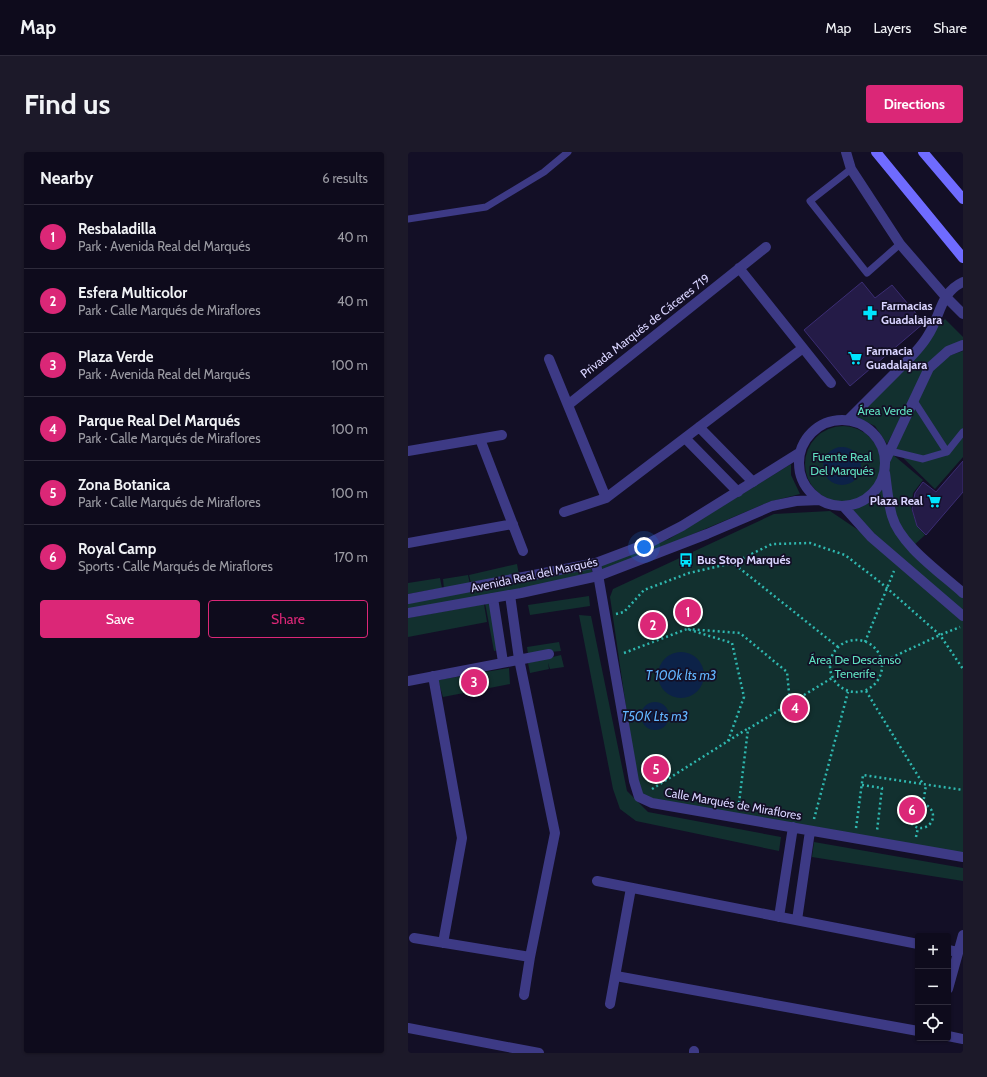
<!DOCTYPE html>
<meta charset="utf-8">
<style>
body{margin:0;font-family:Cabin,sans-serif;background:#1c1929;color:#f1f3f6}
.controls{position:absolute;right:12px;bottom:12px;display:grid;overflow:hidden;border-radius:4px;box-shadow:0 1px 3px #0004}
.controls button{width:36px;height:36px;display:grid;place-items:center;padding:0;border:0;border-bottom:1px solid #2e2b3b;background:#0e0b1c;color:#f1f3f6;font:20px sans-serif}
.you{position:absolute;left:236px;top:395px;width:14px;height:14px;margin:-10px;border:3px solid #fff;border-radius:50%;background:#1a73e8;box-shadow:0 0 0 6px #1a73e833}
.badge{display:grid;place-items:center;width:26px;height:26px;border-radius:50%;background:#db2777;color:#fff;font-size:13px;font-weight:700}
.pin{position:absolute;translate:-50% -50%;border:2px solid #fff;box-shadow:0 1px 4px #0006}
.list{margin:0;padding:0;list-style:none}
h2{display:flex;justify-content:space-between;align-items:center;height:52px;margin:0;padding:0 16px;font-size:17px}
h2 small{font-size:13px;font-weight:400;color:#9b9ba3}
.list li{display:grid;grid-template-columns:26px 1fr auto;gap:12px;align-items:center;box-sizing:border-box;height:64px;padding:0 16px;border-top:1px solid #2e2b3b}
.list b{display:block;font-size:15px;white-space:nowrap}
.list p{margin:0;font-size:13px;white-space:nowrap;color:#9b9ba3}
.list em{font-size:13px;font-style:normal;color:#9b9ba3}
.actions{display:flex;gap:8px;padding:12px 16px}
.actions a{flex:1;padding:9px 0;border:1px solid #db2777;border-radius:4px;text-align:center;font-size:14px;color:#db2777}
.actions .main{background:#db2777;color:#fff}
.icon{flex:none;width:22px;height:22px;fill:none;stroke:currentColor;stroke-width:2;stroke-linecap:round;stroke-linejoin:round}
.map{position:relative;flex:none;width:555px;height:901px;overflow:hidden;border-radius:4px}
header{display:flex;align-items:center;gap:24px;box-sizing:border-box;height:56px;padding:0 20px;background:#0e0b1c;border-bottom:1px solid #2e2b3b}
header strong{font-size:19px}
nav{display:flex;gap:22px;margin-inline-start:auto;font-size:14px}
.intro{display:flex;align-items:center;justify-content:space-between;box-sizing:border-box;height:96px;padding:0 24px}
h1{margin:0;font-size:28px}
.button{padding:10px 18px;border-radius:4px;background:#db2777;color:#fff;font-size:14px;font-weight:700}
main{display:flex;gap:24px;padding:0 24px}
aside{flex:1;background:#0e0b1c;border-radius:4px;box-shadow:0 1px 3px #0004}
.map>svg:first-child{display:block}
.green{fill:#12302f}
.water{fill:#0c2248}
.building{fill:#241b47;stroke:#3b2d73}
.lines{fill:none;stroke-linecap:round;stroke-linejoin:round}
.path{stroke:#2fb8b0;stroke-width:2.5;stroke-dasharray:2 3;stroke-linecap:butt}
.service{stroke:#3d3a85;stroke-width:7}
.minor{stroke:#3d3a85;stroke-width:10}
.tertiary{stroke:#3d3a85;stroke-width:10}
.secondary{stroke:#6f6bff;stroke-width:10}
.labels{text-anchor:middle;stroke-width:3.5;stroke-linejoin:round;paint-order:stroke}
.poi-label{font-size:12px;font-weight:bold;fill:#d9d4ff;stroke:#130f26;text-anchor:start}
.street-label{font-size:12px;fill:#d9d4ff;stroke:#130f26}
.park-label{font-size:12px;fill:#5fe0c0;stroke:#130f26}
.water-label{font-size:13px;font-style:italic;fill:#62b6ff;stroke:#130f26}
</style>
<header>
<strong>Map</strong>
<nav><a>Map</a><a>Layers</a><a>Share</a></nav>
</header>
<div class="intro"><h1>Find us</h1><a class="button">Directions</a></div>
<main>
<aside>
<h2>Nearby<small>6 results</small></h2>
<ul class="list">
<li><span class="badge">1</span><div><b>Resbaladilla</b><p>Park · Avenida Real del Marqués</p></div><em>40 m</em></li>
<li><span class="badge">2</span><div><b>Esfera Multicolor</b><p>Park · Calle Marqués de Miraflores</p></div><em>40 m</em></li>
<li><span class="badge">3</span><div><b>Plaza Verde</b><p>Park · Avenida Real del Marqués</p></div><em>100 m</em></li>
<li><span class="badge">4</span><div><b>Parque Real Del Marqués</b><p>Park · Calle Marqués de Miraflores</p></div><em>100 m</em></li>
<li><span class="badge">5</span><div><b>Zona Botanica</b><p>Park · Calle Marqués de Miraflores</p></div><em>100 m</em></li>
<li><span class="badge">6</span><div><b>Royal Camp</b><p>Sports · Calle Marqués de Miraflores</p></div><em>170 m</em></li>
</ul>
<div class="actions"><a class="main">Save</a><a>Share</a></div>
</aside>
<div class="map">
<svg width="555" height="901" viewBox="0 0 555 901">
<rect width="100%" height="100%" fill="#130f26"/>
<!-- green -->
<path class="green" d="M537 167 555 185V189L520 216 479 292 467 274 446 264Z
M555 199V305L527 337 485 296 522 216 543 203Z
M397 312a38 38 0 1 1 76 0a38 38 0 1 1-76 0Z
M483 301 515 328 505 341 503 356 509 374 517 383 504 395 485 365 478 320 479 307Z
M383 312V323L392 342 361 350 195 420 192 411 261 387Z
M475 326 481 364 555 444V463L491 406 440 356 454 353 470 339Z
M422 359 462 386 555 467V703L231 644 202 445 205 437 366 362Z
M109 412 111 423 63 431 61 423Z
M183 415 185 424 0 460V447Z
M60 423 62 432 36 437 35 427Z
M32 426 34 436 0 442V431Z
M181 444 182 454 122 463 120 453Z
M81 450 91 498 86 499 77 451Z
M76 452 79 470 0 485V466Z
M171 463 183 464 219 639 240 660 373 685 371 699 228 669 212 657 205 637Z
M151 490 153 499 120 502 119 495Z
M153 503 156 515 142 517 140 511 141 517 122 521 120 511Z
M101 516 102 532 35 545 30 528Z
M406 690 555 716V729L404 705Z"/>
<!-- water -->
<path class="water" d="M415 314a19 19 0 1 1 38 0a19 19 0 1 1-38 0Z
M250 523a23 23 0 1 1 46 0a23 23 0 1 1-46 0Z
M233 564a14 14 0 1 1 28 0a14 14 0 1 1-28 0Z"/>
<!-- building -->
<path class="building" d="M454 130 467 146 484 133 516 171 442 234 396 178Z
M555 309V340L518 383 509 374 504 357 507 341 515 330 528 340Z"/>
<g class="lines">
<!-- path -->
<path class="path" d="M208 462 216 460 236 438 281 421 325 411
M422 514a26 26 0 1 1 52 0a26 26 0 1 1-52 0Z
M457 490 486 419
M430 495 325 411 364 392 402 391 437 403 472 430 532 483 555 517
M216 501 279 477
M474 510 532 483 552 475
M458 539 515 632
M320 589 336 545 324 491 279 477 332 481 379 520 382 551
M454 633 474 636 469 679
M244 637 339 577
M331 651 340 577 424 526
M515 652 518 633
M501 664a12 12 0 1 1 24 0a12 12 0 1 1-24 0Z
M406 667 440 540
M448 676 455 623 555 638
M508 685 510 676"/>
<!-- service -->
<path class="service" d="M443 17 402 49 459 121 492 92
M0 67 78 55 136 20 160 0
M506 249 539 300
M482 299 515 307 539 300 555 280"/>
<!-- minor -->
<path class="minor" d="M331 116 423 231
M141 207 198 346
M160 253 358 95
M291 275 345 330
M277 286 330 340
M72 287 115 399
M0 299 94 283
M156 360 198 346 395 196
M0 391 105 372
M188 411 226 629 231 645 244 651 555 705
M102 443 111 507 147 681 122 805 116 843
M85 446 95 510
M25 524 54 686 35 791
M0 529 141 502
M189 729 510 792
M371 765 385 675
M389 768 402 679
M6 786 122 805
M540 798 550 800
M208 824 510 879
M540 837 555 783
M202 852 223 736
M0 876 131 901
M540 884 555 887
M286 901V899"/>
<!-- tertiary -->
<path class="tertiary" d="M438 0 443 17 492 92 537 144 555 162
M391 311a43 43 0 1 1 86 0a43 43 0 1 1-86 0Z
M440 268C456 252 472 236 488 220 499 209 511 198 519 185 533 165 531 141 555 130
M478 307 521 216 540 199 555 193
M477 321C479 335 480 350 484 364 492 393 533 421 555 441
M436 355 463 385 555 464
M0 447 188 411 241 391 274 374 391 301
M0 461 113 441 190 424 299 382 364 354 388 349 412 348"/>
<!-- secondary -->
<path class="secondary" d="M468 0 555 106
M515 0 555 47"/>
</g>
<!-- icons -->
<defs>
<symbol id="pharmacy-bare" viewBox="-9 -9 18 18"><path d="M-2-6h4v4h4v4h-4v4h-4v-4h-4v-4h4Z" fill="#00e5ff" stroke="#130f26" stroke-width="2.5" paint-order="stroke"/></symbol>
<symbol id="supermarket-bare" viewBox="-9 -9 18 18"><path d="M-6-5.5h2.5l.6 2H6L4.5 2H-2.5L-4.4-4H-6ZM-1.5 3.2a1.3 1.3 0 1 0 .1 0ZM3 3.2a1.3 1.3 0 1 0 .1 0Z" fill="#00e5ff" stroke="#130f26" stroke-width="2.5" paint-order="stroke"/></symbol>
<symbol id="bus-bare" viewBox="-9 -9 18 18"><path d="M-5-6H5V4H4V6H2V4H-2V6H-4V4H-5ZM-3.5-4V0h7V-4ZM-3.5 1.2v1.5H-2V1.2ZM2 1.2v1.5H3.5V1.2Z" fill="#00e5ff" stroke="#130f26" stroke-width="2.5" paint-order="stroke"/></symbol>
</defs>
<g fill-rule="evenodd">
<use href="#pharmacy-bare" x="452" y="151" width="20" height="20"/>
<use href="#supermarket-bare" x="437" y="196" width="20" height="20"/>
<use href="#supermarket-bare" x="516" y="339" width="20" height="20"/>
<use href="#bus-bare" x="268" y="398" width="20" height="20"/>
</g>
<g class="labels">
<!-- poi labels -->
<g class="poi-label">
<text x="473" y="158">Farmacias<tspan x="473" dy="14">Guadalajara</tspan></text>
<text x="458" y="203">Farmacia<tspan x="458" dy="14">Guadalajara</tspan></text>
<text x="515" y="353" text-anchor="end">Plaza Real</text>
<text x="289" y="412">Bus Stop Marqués</text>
</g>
<!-- street labels -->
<g class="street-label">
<text transform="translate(237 174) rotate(-38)" y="4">Privada Marqués de Cáceres 719</text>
<text transform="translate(126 423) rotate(-12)" y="4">Avenida Real del Marqués</text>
<text transform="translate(325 652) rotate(10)" y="4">Calle Marqués de Miraflores</text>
</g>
<!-- park labels -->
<g class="park-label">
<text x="477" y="263">Área Verde</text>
<text x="434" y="309">Fuente Real<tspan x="434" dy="14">Del Marqués</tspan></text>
<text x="447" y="512">Área De Descanso<tspan x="447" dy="14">Tenerife</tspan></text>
</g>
<!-- water labels -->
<g class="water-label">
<text x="273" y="528">T 100k lts m3</text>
<text x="247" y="569">T50K Lts m3</text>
</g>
</g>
</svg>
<div class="controls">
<button>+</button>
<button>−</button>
<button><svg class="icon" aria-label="locate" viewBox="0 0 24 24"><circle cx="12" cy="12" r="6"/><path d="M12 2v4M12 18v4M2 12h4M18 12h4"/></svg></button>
</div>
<div class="you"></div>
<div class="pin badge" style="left:280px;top:460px">1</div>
<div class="pin badge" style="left:245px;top:473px">2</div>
<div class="pin badge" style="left:66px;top:530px">3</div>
<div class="pin badge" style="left:387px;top:556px">4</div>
<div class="pin badge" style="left:248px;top:617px">5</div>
<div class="pin badge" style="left:504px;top:658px">6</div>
</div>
</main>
